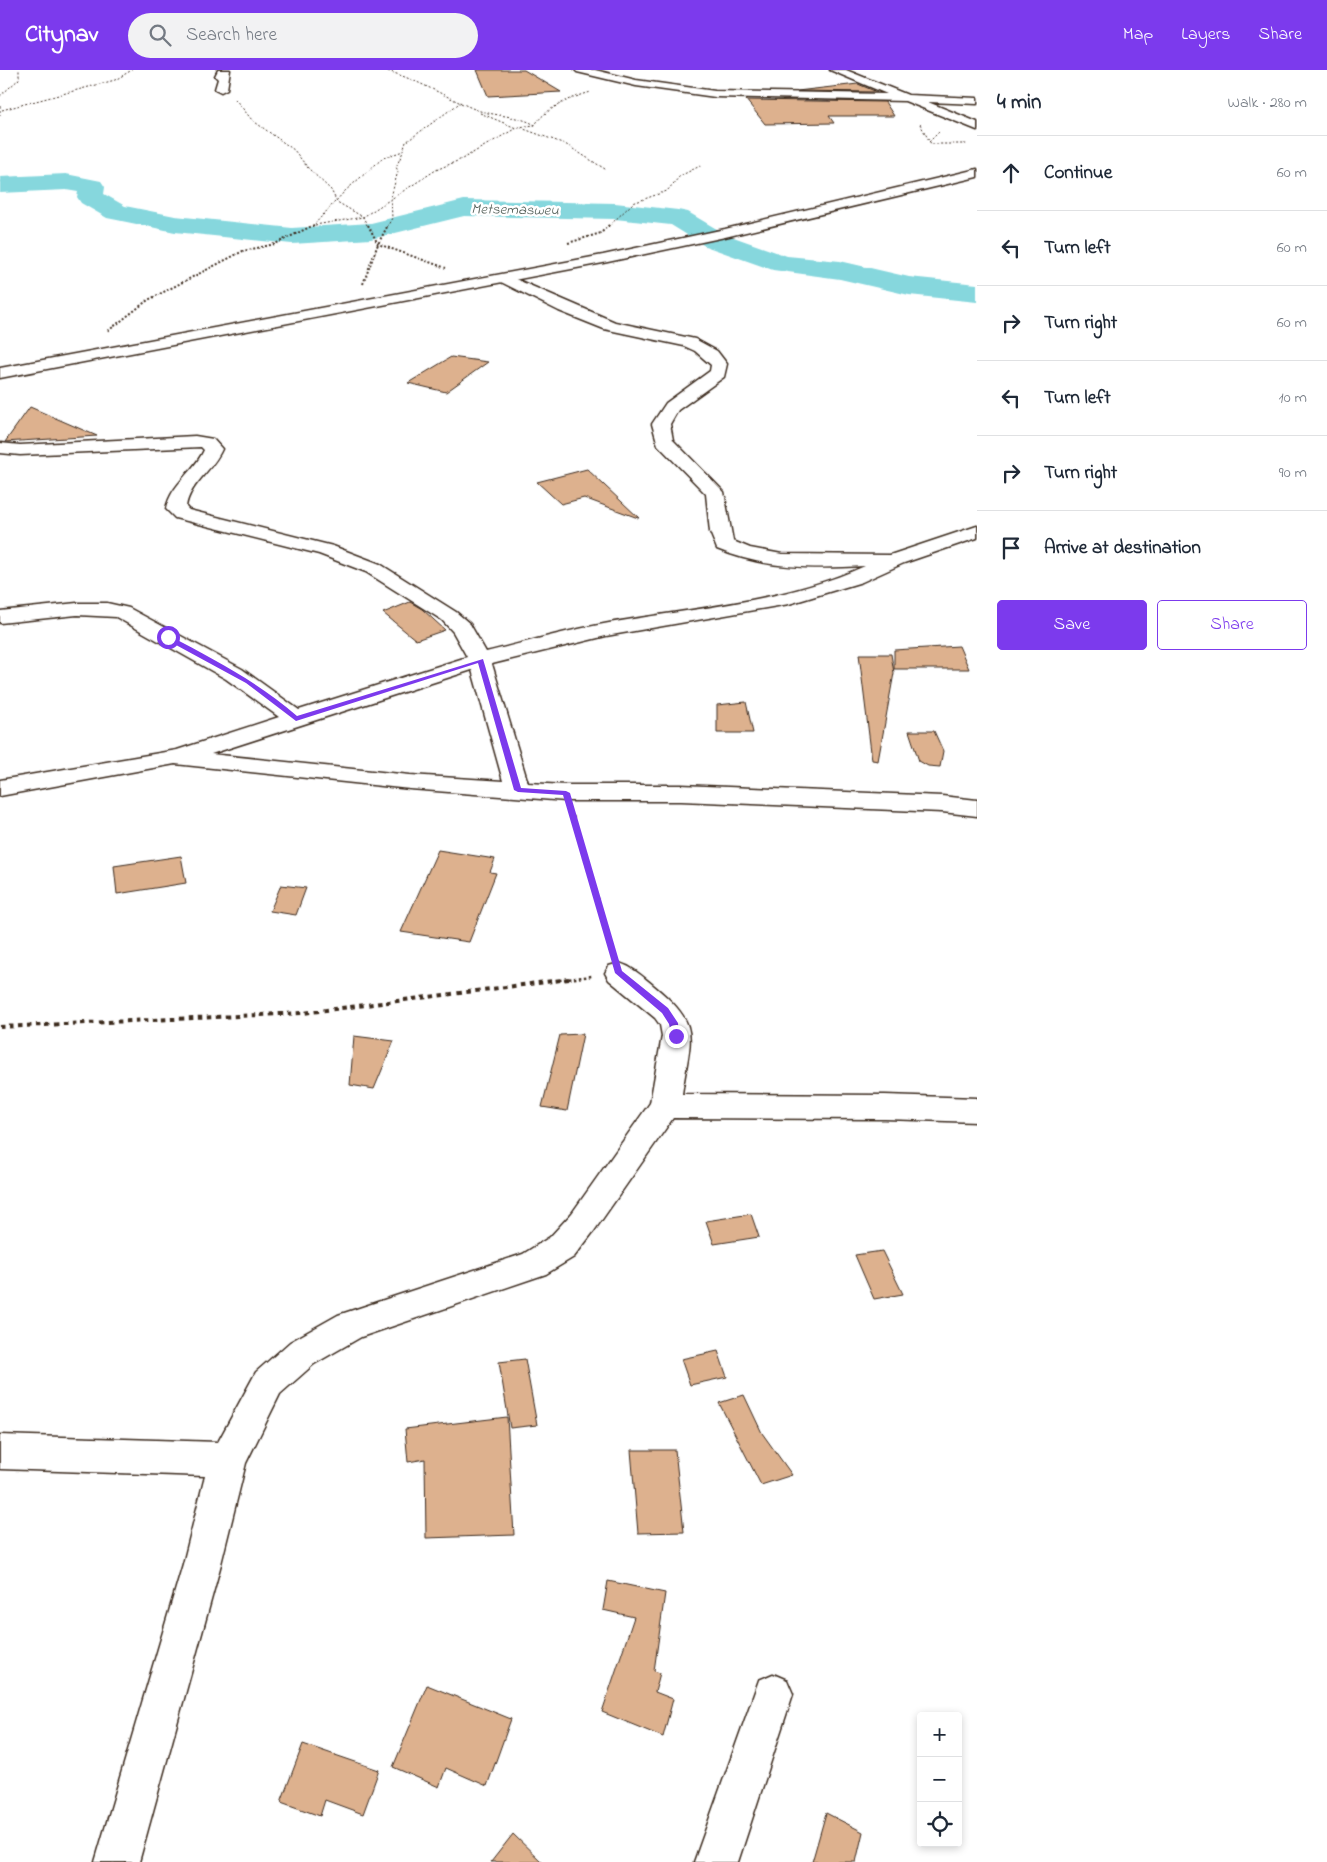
<!DOCTYPE html>
<meta charset="utf-8">
<style>
body{margin:0;font-family:"Indie Flower",sans-serif;background:#f2f2f3;color:#1f2937}
.controls{position:absolute;right:15px;bottom:15px;display:grid;overflow:hidden;border-radius:5px;box-shadow:0 2px 8px #0003}
.controls button{width:45px;height:45px;display:grid;place-items:center;padding:0;border:0;border-bottom:1px solid #e0e1e3;background:#fff;color:#1f2937;font:25px sans-serif}
.stop{position:absolute;width:15px;height:15px;margin:-11px;border:4px solid #7c3aed;border-radius:50%;background:#fff}
.stop.end{background:#7c3aed;border-color:#fff;box-shadow:0 1px 5px #0008}
.list{margin:0;padding:0;list-style:none}
h2{display:flex;justify-content:space-between;align-items:center;height:65px;margin:0;padding:0 20px;font-size:21px}
h2 small{font-size:16px;font-weight:400;color:#747a83}
.list li{display:grid;grid-template-columns:32px 1fr auto;gap:15px;align-items:center;box-sizing:border-box;height:75px;padding:0 20px;border-top:1px solid #e0e1e3}
.list b{display:block;font-size:19px;white-space:nowrap}
.list em{font-size:16px;font-style:normal;color:#747a83}
.actions{display:flex;gap:10px;padding:15px 20px}
.actions a{flex:1;padding:11px 0;border:1px solid #7c3aed;border-radius:5px;text-align:center;font-size:18px;color:#7c3aed}
.actions .main{background:#7c3aed;color:#fff}
.icon{flex:none;width:28px;height:28px;fill:none;stroke:currentColor;stroke-width:2;stroke-linecap:round;stroke-linejoin:round}
.map{position:relative;flex:none;width:977px;height:1792px;overflow:hidden}
header{display:flex;align-items:center;gap:30px;box-sizing:border-box;height:70px;padding:0 25px;background:#7c3aed;color:#fff}
header strong{font-size:24px}
nav{display:flex;gap:28px;margin-inline-start:auto;font-size:18px}
.search{width:350px;height:45px;background:#f2f2f3;display:flex;align-items:center;gap:12px;box-sizing:border-box;padding:0 18px;border-radius:28px;color:#747a83;font-size:19px}
main{display:flex}
aside{flex:1;background:#fff}
.map>svg:first-child{display:block}
.lines{fill:none;stroke-linecap:round;stroke-linejoin:round}
.river{fill:#86d7dd;fill-rule:evenodd}
.building{fill:#ddb18e;stroke:#3b2a1e}
.street-casing{stroke:#3b2a1e;stroke-width:3}
.secondary-casing{stroke:#3b2a1e;stroke-width:3}
.path-far3{stroke:#3b2a1e;stroke-width:1;stroke-dasharray:2 2;stroke-linecap:butt}
.path-far2{stroke:#3b2a1e;stroke-width:2;stroke-dasharray:2 2;stroke-linecap:butt}
.path-far1{stroke:#3b2a1e;stroke-width:2.5;stroke-dasharray:2.5 2.5;stroke-linecap:butt}
.path{stroke:#3b2a1e;stroke-width:4;stroke-dasharray:4.5 4.5;stroke-linecap:butt}
.street{fill:#fff;fill-rule:evenodd}
.secondary{fill:#fff;fill-rule:evenodd}
.route{fill:#7c3aed}
.labels{text-anchor:middle;stroke-width:5;stroke-linejoin:round;paint-order:stroke}
.far-water-label{font-size:15px;font-style:italic;fill:#525e57;stroke:#fff}
</style>
<header>
<strong>Citynav</strong>
<div class="search"><svg class="icon" aria-label="search" viewBox="0 0 24 24"><circle cx="10" cy="10" r="6"/><path d="M15 15l6 6"/></svg>Search here</div>
<nav><a>Map</a><a>Layers</a><a>Share</a></nav>
</header>
<main>
<div class="map">
<svg width="977" height="1792" viewBox="0 0 977 1792">
<rect width="100%" height="100%" fill="#fff"/>
<filter id="ink" filterUnits="userSpaceOnUse"><feTurbulence type="fractalNoise" baseFrequency=".02" numOctaves="2"/><feDisplacementMap in="SourceGraphic" scale="10" xChannelSelector="R" yChannelSelector="G"/><feConvolveMatrix kernelMatrix="1 2 1 2 8 2 1 2 1" color-interpolation-filters="sRGB"/></filter>
<g filter="url(#ink)">
<g class="lines">
<!-- river -->
<path class="river" d="M66 104 101 111 105 117 104 124 125 136 175 146 292 158 371 153 464 130 615 133 678 140 688 142 725 164 787 186 840 191 909 207 977 214V232L909 225 840 209 773 200 705 176 671 155 615 149 464 146 371 169 292 174 175 162 117 150 107 148 81 133 77 127 78 122 66 120 0 123V107Z"/>
</g>
<!-- building -->
<path class="building" d="M477 0H524L561 22 488 26Z
M858 14 877 22 797 21Z
M746 30 885 32 894 46H829L834 53 765 54Z
M451 287 488 292 446 322 408 313Z
M30 337 97 366 5 372Z
M587 399 639 448H638L584 428 561 434 537 412Z
M410 532 422 539 445 560 416 570 383 543Z
M959 576 969 599H894V580Z
M859 584H891L894 603 878 691 872 690Z
M746 632 753 663H717V635Z
M909 661H934L943 681 940 697 928 696 919 691Z
M438 780 495 789 490 802 496 803 469 872 401 862Z
M181 786 186 813 117 824 114 796Z
M281 815 306 818 296 845 270 841Z
M583 964 567 1041 542 1037 560 965Z
M354 966 394 971 374 1019 350 1015Z
M751 1144 759 1167 714 1174 706 1151Z
M882 1181 903 1224 874 1229 855 1185Z
M718 1281 727 1307 690 1315 681 1289Z
M525 1289 537 1355 510 1358 499 1292Z
M744 1325 762 1363 792 1405 761 1415 719 1333Z
M507 1347 514 1465 426 1468 425 1389 408 1392 405 1359Z
M631 1380H675L684 1462 638 1463Z
M608 1511 665 1523 654 1601 660 1603 655 1622 673 1629 663 1667 602 1642 634 1547 603 1540Z
M427 1615 511 1649 487 1716 446 1698 439 1717 393 1697Z
M303 1674 379 1700 363 1744 325 1730 320 1746 281 1732Z
M826 1743 863 1762 856 1792H812Z
M513 1764 542 1792H491Z"/>
<g class="lines">
<defs>
<path id="street" d="M218 0H230L227 19 221 22 215 19 218 9 215 6Z
M575 0H595L636 10 715 21 887 24 830 0H846L908 25 977 28V34L928 32 977 52V60L905 31 715 27 636 16 577 2Z
M506 205 615 252 695 269 717 281 727 294 724 307 678 340 670 354 673 370 724 422 733 471 750 478 782 484 890 485 977 456V468L904 493 862 512 789 534 606 566 492 594 528 713 566 715H681L942 726 977 730V746L942 742 681 731H566L410 719 175 694 0 726V710L177 680 279 647 226 609 116 547 77 545 0 553V541L77 533H107L129 538 242 599 299 640 467 587 453 562 442 550 366 502 319 484 175 448 166 439C171 414 194 402 204 380L201 377 20 385 0 383V373L20 375 195 366 213 369 222 379C213 400 189 414 186 437L189 440 333 476 380 494 456 542 470 554 486 582C527 572 568 560 609 553 694 538 785 532 865 496 814 499 765 499 717 479L710 462 706 424 658 375 652 354 666 333 710 301 711 295 695 281 684 276 604 259 559 241 501 212 499 209 501 206ZM472 600 503 711 410 705 211 684Z
M619 893C633 897 643 907 654 916 703 956 690 967 682 1024L885 1025 977 1028V1052L885 1049 673 1048 594 1161 574 1187 546 1204 361 1267 314 1294 280 1324 246 1393 221 1494 139 1792H95L183 1494 205 1406 0 1399V1365L218 1372 256 1302 290 1272 338 1245 523 1184 550 1167 572 1143 650 1033 662 966 660 955 655 948 609 910 605 903 609 896Z
M773 1604 787 1610 793 1624 738 1792H694L759 1610Z"/>
<path id="secondary" d="M977 99V107L725 167 603 193 0 308V298L603 185 725 159Z"/>
</defs>
<!-- street casing -->
<use href="#street" class="street-casing"/>
<!-- secondary casing -->
<use href="#secondary" class="secondary-casing"/>
<!-- path-far3 -->
<path class="path-far3" d="M384 0C416 9 442 25 472 38 492 47 516 44 535 55
M0 26 19 9V0
M235 29 252 50 294 80 308 98 331 120 337 132 363 147 368 157
M0 36V46
M2 40 115 10 132 0
M480 43 516 58
M920 54 931 74H967
M521 58 565 74 605 99
M929 72 940 61
M315 155 363 147 436 100 462 89 518 57 535 55C545 38 573 27 591 22
M312 157 345 121 383 88 403 81 406 72 461 32
M387 157 392 148 391 127 398 101 396 97 403 82
M608 157 633 133 667 121 680 106 702 95"/>
<!-- path-far2 -->
<path class="path-far2" d="M368 155 378 174 446 198
M568 173 601 163 609 155
M363 214 378 174 388 155
M108 261 148 230 243 181 275 174 314 155"/>
<!-- path-far1 -->
<path class="path-far1" d="M573 746 612 879
M559 910 592 906"/>
<!-- path -->
<path class="path" d="M0 957 303 943 569 909"/>
<!-- street -->
<use href="#street" class="street"/>
<!-- secondary -->
<use href="#secondary" class="secondary"/>
</g>
</g>
<!-- route -->
<path class="route" d="M165 566H170C215 590 258 612 297 646L483 589 521 718 566 721 570 723 622 901 668 938 678 953 679 968H672L669 954 662 943 615 903 563 725 518 722 514 720 478 593 296 651 246 613 165 569Z"/>
<g class="labels">
<!-- far-water labels -->
<g class="far-water-label">
<text transform="translate(515 139) rotate(1)" y="5">Metsemasweu</text>
</g>
</g>
</svg>
<div class="controls">
<button>+</button>
<button>−</button>
<button><svg class="icon" aria-label="locate" viewBox="0 0 24 24"><circle cx="12" cy="12" r="6"/><path d="M12 2v4M12 18v4M2 12h4M18 12h4"/></svg></button>
</div>
<div class="stop" style="left:168px;top:567px"></div>
<div class="stop end" style="left:676px;top:966px"></div>
</div>
<aside>
<h2>4 min<small>Walk · 280 m</small></h2>
<ul class="list">
<li><svg class="icon" aria-label="ahead" viewBox="0 0 24 24"><path d="M12 20V5M6 11l6-6 6 6"/></svg><div><b>Continue</b></div><em>60 m</em></li>
<li><svg class="icon" aria-label="left" viewBox="0 0 24 24"><path d="M17 20v-9H6M10 6l-5 5 5 5"/></svg><div><b>Turn left</b></div><em>60 m</em></li>
<li><svg class="icon" aria-label="right" viewBox="0 0 24 24"><path d="M7 20v-9h11M14 6l5 5-5 5"/></svg><div><b>Turn right</b></div><em>60 m</em></li>
<li><svg class="icon" aria-label="left" viewBox="0 0 24 24"><path d="M17 20v-9H6M10 6l-5 5 5 5"/></svg><div><b>Turn left</b></div><em>10 m</em></li>
<li><svg class="icon" aria-label="right" viewBox="0 0 24 24"><path d="M7 20v-9h11M14 6l5 5-5 5"/></svg><div><b>Turn right</b></div><em>90 m</em></li>
<li><svg class="icon" aria-label="arrive" viewBox="0 0 24 24"><path d="M6 21V4h12l-3 4 3 4H6"/></svg><div><b>Arrive at destination</b></div></li>
</ul>
<div class="actions"><a class="main">Save</a><a>Share</a></div>
</aside>
</main>
